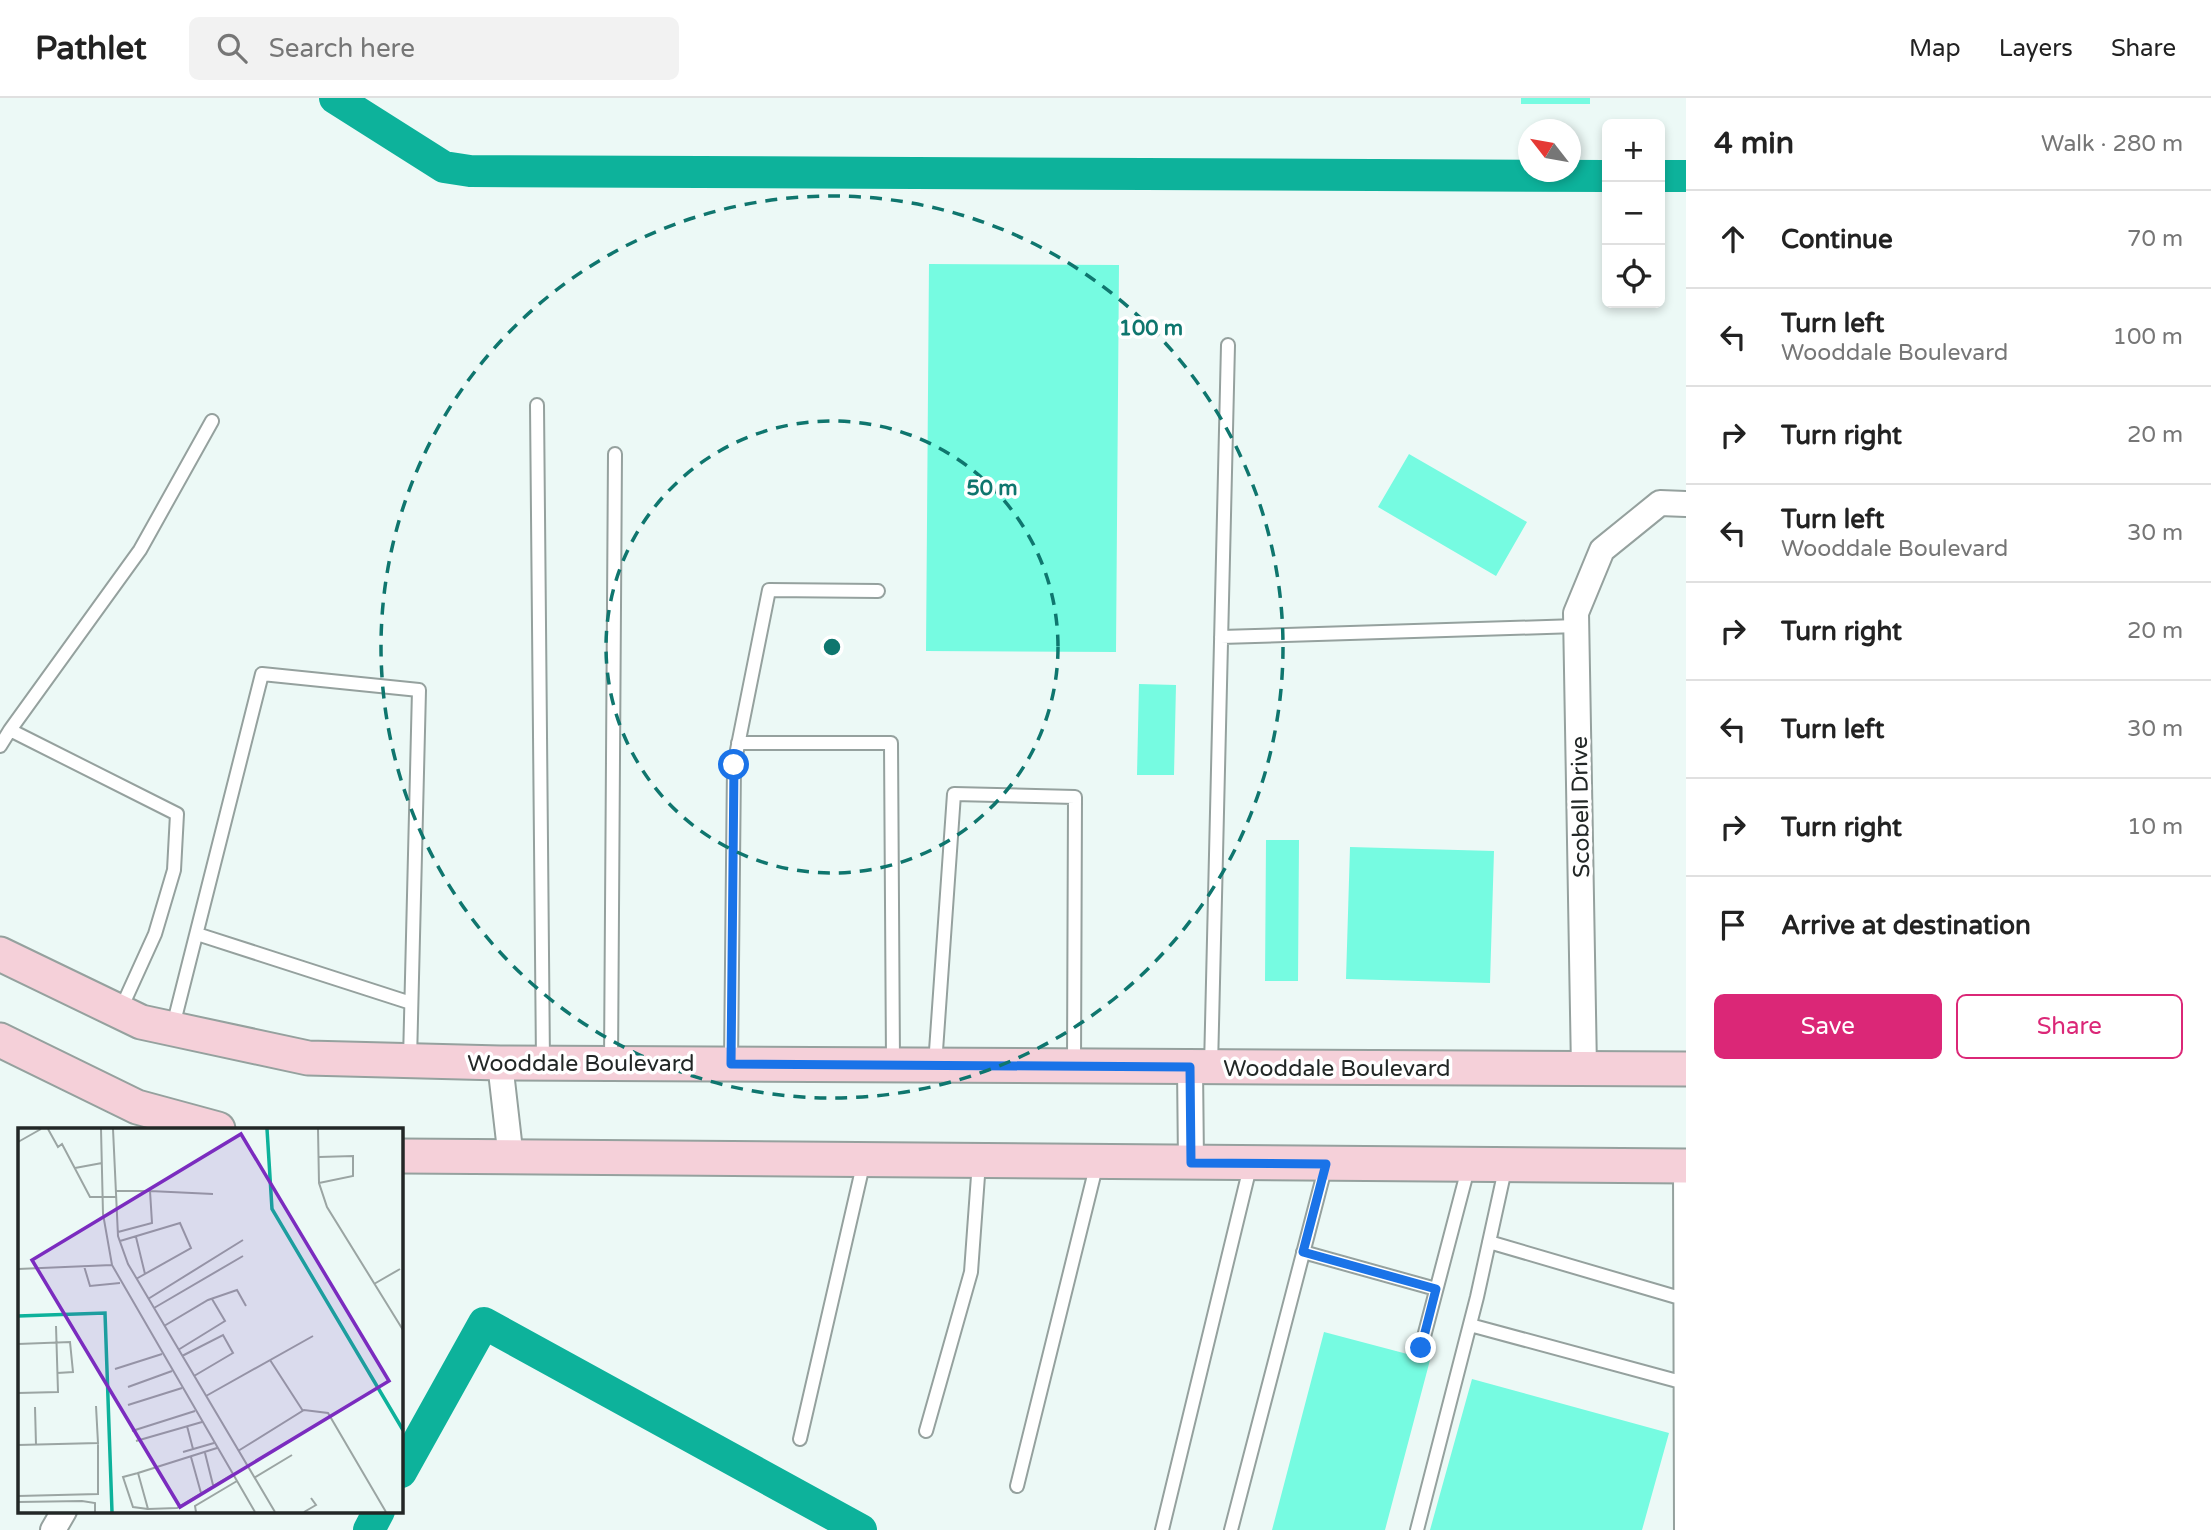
<!DOCTYPE html>
<meta charset="utf-8">
<style>
body{margin:0;font-family:"Varela Round",sans-serif;background:#f2f2f2;color:#222}
.controls{position:absolute;right:21px;top:21px;display:grid;overflow:hidden;border-radius:10px;box-shadow:0 4px 10px #0003}
.controls button{width:63px;height:63px;display:grid;place-items:center;padding:0;border:0;border-bottom:2px solid #e0e0e0;background:#fff;color:#222;font:35px sans-serif}
.compass{position:absolute;left:1518px;top:21px;width:63px;height:63px;border-radius:50%;background:#fff;box-shadow:0 4px 10px #0003;rotate:301deg}
.stop{position:absolute;width:21px;height:21px;margin:-16px;border:5px solid #1a73e8;border-radius:50%;background:#fff}
.stop.end{background:#1a73e8;border-color:#fff;box-shadow:0 2px 7px #0008}
.list{margin:0;padding:0;list-style:none}
h2{display:flex;justify-content:space-between;align-items:center;height:91px;margin:0;padding:0 28px;font-size:30px}
h2 small{font-size:23px;font-weight:400;color:#767676}
.list li{display:grid;grid-template-columns:46px 1fr auto;gap:21px;align-items:center;box-sizing:border-box;height:98px;padding:0 28px;border-top:2px solid #e0e0e0}
.list b{display:block;font-size:26px;white-space:nowrap}
.list p{margin:0;font-size:23px;white-space:nowrap;color:#767676}
.list em{font-size:23px;font-style:normal;color:#767676}
.actions{display:flex;gap:14px;padding:21px 28px}
.actions a{flex:1;padding:16px 0;border:2px solid #db2777;border-radius:10px;text-align:center;font-size:24px;color:#db2777}
.actions .main{background:#db2777;color:#fff}
.icon{flex:none;width:38px;height:38px;fill:none;stroke:currentColor;stroke-width:2;stroke-linecap:round;stroke-linejoin:round}
.map{position:relative;flex:none;width:1686px;height:1432px;overflow:hidden}
header{display:flex;align-items:center;gap:42px;box-sizing:border-box;height:98px;padding:0 35px;background:#fff;border-bottom:2px solid #e0e0e0}
header strong{font-size:33px}
nav{display:flex;gap:38px;margin-inline-start:auto;font-size:24px}
.search{width:490px;height:63px;background:#f2f2f2;display:flex;align-items:center;gap:18px;box-sizing:border-box;padding:0 24px;border-radius:10px;color:#767676;font-size:26px}
main{display:flex}
aside{flex:1;background:#fff}
.map>svg:first-child{display:block}
.lines{fill:none;stroke-linecap:round;stroke-linejoin:round}
.canal{stroke:#0db29b;stroke-width:32}
.building{fill:#76fbe1}
.lane-casing{stroke:#95a19e;stroke-width:16}
.street-casing{stroke:#95a19e;stroke-width:28}
.secondary-casing{stroke:#95a19e;stroke-width:37}
.lane{stroke:#fff;stroke-width:12}
.street{stroke:#fff;stroke-width:24}
.secondary{stroke:#f5d0d9;stroke-width:33}
.route{stroke:#1a73e8;stroke-width:9}
.ring{fill:none;stroke:#0f766e;stroke-width:3.5;stroke-dasharray:12 9}
.labels{text-anchor:middle;stroke-width:7;stroke-linejoin:round;paint-order:stroke}
.street-label{font-size:23px;fill:#222726;stroke:#fff}
.inset-river{fill:none;stroke:#0db29b;stroke-width:3.5}
.inset-road{fill:none;stroke:#9ba5a3;stroke-width:2}
.view{fill:#7b2cbf;fill-opacity:0.15;stroke:#7b2cbf;stroke-width:3.5}
.inset-edge{fill:none;stroke:#222726;stroke-width:3.5}
.centre{fill:#0f766e;stroke:#fff;stroke-width:3.5}
.ring-label{font-size:21px;text-anchor:middle;font-weight:bold;fill:#0f766e;stroke:#fff;stroke-width:7;stroke-linejoin:round;paint-order:stroke}
</style>
<header>
<strong>Pathlet</strong>
<div class="search"><svg class="icon" aria-label="search" viewBox="0 0 24 24"><circle cx="10" cy="10" r="6"/><path d="M15 15l6 6"/></svg>Search here</div>
<nav><a>Map</a><a>Layers</a><a>Share</a></nav>
</header>
<main>
<div class="map">
<svg width="1686" height="1432" viewBox="0 0 1686 1432">
<rect width="100%" height="100%" fill="#ecf9f6"/>
<g class="lines">
<!-- canal -->
<path class="canal" d="M335 0 444 69 470 73 1607 78
M1660 78H1686
M401 1374 484 1225 861 1432
M369 1432 379 1413"/>
</g>
<!-- building -->
<path class="building" d="M1521 0H1590V6H1521Z
M929 166 1119 167 1116 554 926 553Z
M1409 356 1527 424 1496 478 1378 409Z
M1139 586 1176 587 1174 677H1137Z
M1266 742H1299L1298 883H1265Z
M1350 749 1494 753 1490 885 1346 881Z
M1324 1234 1430 1262 1385 1432H1272Z
M1472 1281 1669 1335 1642 1432H1430Z"/>
<g class="lines">
<defs>
<path id="lane" d="M537 307 543 965
M1221 539 1577 528
M10 632 140 452 212 323
M738 645H891L893 964
M0 648 10 632 177 716 174 772 155 836 120 913
M197 836 411 905
M173 928 262 576 419 592 410 962
M611 965 615 356
M731 966 734 667 769 492 878 493
M935 967 954 696 1075 699 1074 966
M1211 969 1228 247
M1680 1068 1681 1432
M1489 1144 1680 1200
M1303 1154 1436 1191
M1470 1227 1681 1284
M1421 1250 1469 1067
M926 1333 971 1174 979 1064
M800 1341 864 1063
M1017 1388 1097 1065
M1162 1432 1251 1065
M1231 1432 1326 1067
M1417 1432 1477 1199 1506 1067"/>
<path id="street" d="M500 965 511 1061
M1190 969 1191 1065
M1584 971 1576 515 1602 452 1660 405 1686 406
M53 1432 64 1413"/>
<path id="secondary" d="M0 856 141 924 308 960 500 965 1686 971
M0 942 137 1009 218 1031
M401 1058 1686 1068"/>
</defs>
<!-- lane casing -->
<use href="#lane" class="lane-casing"/>
<!-- street casing -->
<use href="#street" class="street-casing"/>
<!-- secondary casing -->
<use href="#secondary" class="secondary-casing"/>
<!-- lane -->
<use href="#lane" class="lane"/>
<!-- street -->
<use href="#street" class="street"/>
<!-- secondary -->
<use href="#secondary" class="secondary"/>
</g>
<g class="lines">
<!-- route -->
<path class="route" d="M734 667 731 966 1190 969 1191 1065 1326 1066 1303 1154 1436 1191 1421 1250"/>
</g>
<!-- distance rings -->
<g class="ring">
<circle cx="832" cy="549" r="226"/>
<circle cx="832" cy="549" r="451"/>
</g>
<g class="labels">
<!-- street labels -->
<g class="street-label">
<text transform="translate(1580 709) rotate(-91)" y="8">Scobell Drive</text>
<text x="581" y="973">Wooddale Boulevard</text>
<text x="1337" y="978">Wooddale Boulevard</text>
</g>
</g>
<!-- overview -->
<g transform="translate(18 1030)">
<rect width="385" height="385" fill="#ecf9f6"/>
<path class="inset-river" d="M249 1 254 81 385 302M0 188 87 185 94 384"/>
<path class="inset-road" d="M30 1 40 19 44 16 72 69H98M83 1 85 86 94 137 237 384M95 1 100 108 110 136 257 384M300 1 301 55 309 79 385 202M0 14 23 1M301 29 335 28V48L301 55M57 40 84 35M97 63H132L134 95 100 104M132 63 195 66M118 109 127 146M102 113 162 95 173 120 118 151M66 138 72 158 102 155M0 141 94 137M356 156 382 141M130 171 225 112M136 180 225 128M146 198 190 172 219 162 228 178M0 216 52 214 55 244 39 245M160 222 207 193 194 171M164 228 205 207 215 225 176 248M252 232 285 283M97 241 144 226M110 259 154 243M0 265 40 264 38 198M188 268 295 208M110 277 164 260M17 279 18 317M169 298 175 321M114 303 177 283M118 313 184 294M0 317 80 315 78 278M199 320 120 345 130 381 159 380 215 346M220 323 286 282 310 285 368 384M165 324 196 315M187 325 195 357M173 329 183 365M120 345 105 349 115 379 130 381M236 350 274 327M0 368 80 366V315M0 374 64 373 77 375V384M178 384 177 378 219 353M286 384 298 377 293 370"/>
<path class="view" d="M223 6 371 253 162 379 14 132Z"/>
<rect width="385" height="385" class="inset-edge"/>
</g>
<circle cx="832" cy="549" r="10" class="centre"/>
<g class="ring-label">
<text x="1151" y="237">100 m</text>
<text x="992" y="397">50 m</text>
</g>
</svg>
<div class="controls">
<button>+</button>
<button>−</button>
<button><svg class="icon" aria-label="locate" viewBox="0 0 24 24"><circle cx="12" cy="12" r="6"/><path d="M12 2v4M12 18v4M2 12h4M18 12h4"/></svg></button>
</div>
<svg class="compass" viewBox="-18 -18 36 36"><path d="M0-13l5 13h-10z" fill="#e53935"/><path d="M0 13l5-13h-10z" fill="#767676"/></svg>
<div class="stop" style="left:734px;top:667px"></div>
<div class="stop end" style="left:1421px;top:1250px"></div>
</div>
<aside>
<h2>4 min<small>Walk · 280 m</small></h2>
<ul class="list">
<li><svg class="icon" aria-label="ahead" viewBox="0 0 24 24"><path d="M12 20V5M6 11l6-6 6 6"/></svg><div><b>Continue</b></div><em>70 m</em></li>
<li><svg class="icon" aria-label="left" viewBox="0 0 24 24"><path d="M17 20v-9H6M10 6l-5 5 5 5"/></svg><div><b>Turn left</b><p>Wooddale Boulevard</p></div><em>100 m</em></li>
<li><svg class="icon" aria-label="right" viewBox="0 0 24 24"><path d="M7 20v-9h11M14 6l5 5-5 5"/></svg><div><b>Turn right</b></div><em>20 m</em></li>
<li><svg class="icon" aria-label="left" viewBox="0 0 24 24"><path d="M17 20v-9H6M10 6l-5 5 5 5"/></svg><div><b>Turn left</b><p>Wooddale Boulevard</p></div><em>30 m</em></li>
<li><svg class="icon" aria-label="right" viewBox="0 0 24 24"><path d="M7 20v-9h11M14 6l5 5-5 5"/></svg><div><b>Turn right</b></div><em>20 m</em></li>
<li><svg class="icon" aria-label="left" viewBox="0 0 24 24"><path d="M17 20v-9H6M10 6l-5 5 5 5"/></svg><div><b>Turn left</b></div><em>30 m</em></li>
<li><svg class="icon" aria-label="right" viewBox="0 0 24 24"><path d="M7 20v-9h11M14 6l5 5-5 5"/></svg><div><b>Turn right</b></div><em>10 m</em></li>
<li><svg class="icon" aria-label="arrive" viewBox="0 0 24 24"><path d="M6 21V4h12l-3 4 3 4H6"/></svg><div><b>Arrive at destination</b></div></li>
</ul>
<div class="actions"><a class="main">Save</a><a>Share</a></div>
</aside>
</main>
